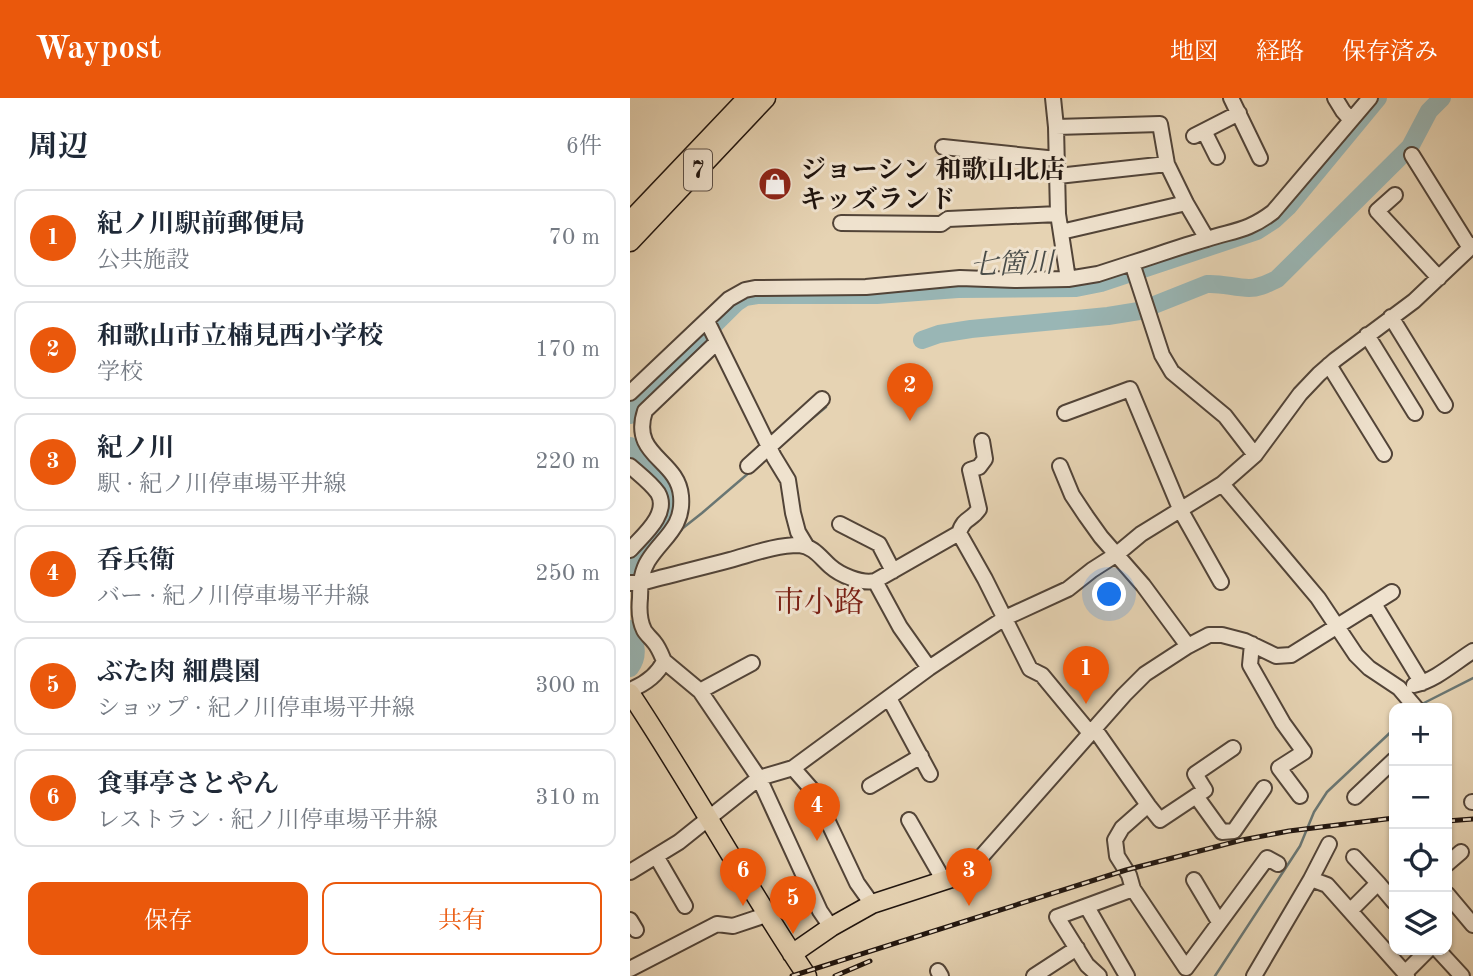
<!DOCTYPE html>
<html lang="ja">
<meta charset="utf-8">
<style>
body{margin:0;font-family:"Old Standard TT","Noto Serif JP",serif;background:#f6f6f7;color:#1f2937}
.controls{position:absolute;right:21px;bottom:21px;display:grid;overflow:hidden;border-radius:14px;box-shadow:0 2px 5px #0004}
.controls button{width:63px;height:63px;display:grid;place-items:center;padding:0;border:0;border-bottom:2px solid #e0e1e3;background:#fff;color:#1f2937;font:35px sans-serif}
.you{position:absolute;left:480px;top:497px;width:24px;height:24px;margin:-18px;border:5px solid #fff;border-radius:50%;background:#1a73e8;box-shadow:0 0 0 10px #1a73e833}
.badge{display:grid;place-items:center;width:46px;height:46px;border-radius:50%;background:#ea580c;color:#fff;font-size:23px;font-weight:700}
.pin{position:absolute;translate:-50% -58px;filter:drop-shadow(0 2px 4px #0008)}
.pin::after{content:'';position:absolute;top:37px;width:24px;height:21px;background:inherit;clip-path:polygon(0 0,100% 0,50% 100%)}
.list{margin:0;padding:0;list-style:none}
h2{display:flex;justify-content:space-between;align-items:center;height:91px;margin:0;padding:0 28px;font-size:30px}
h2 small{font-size:23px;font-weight:400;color:#747a83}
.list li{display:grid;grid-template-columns:46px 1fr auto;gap:21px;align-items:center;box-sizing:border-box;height:98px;margin:0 14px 14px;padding:0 14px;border:2px solid #e0e1e3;border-radius:14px}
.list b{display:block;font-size:26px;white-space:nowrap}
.list p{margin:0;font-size:23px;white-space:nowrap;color:#747a83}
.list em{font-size:23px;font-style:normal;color:#747a83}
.actions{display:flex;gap:14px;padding:21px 28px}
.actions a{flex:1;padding:16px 0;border:2px solid #ea580c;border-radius:14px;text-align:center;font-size:24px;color:#ea580c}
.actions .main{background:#ea580c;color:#fff}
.icon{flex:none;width:38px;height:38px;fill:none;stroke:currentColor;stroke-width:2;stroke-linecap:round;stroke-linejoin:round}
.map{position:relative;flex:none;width:843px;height:878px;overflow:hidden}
header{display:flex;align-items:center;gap:42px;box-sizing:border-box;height:98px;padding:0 35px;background:#ea580c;color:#fff}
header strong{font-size:33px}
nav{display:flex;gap:38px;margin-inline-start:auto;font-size:24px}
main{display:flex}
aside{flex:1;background:#fff}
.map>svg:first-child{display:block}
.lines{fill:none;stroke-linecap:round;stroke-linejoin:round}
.stream{stroke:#697673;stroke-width:2.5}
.river{stroke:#99b6b5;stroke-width:18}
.minor-casing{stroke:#524438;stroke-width:18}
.major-casing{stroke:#20150f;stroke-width:21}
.minor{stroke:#efe2ce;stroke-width:14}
.major{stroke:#e6d3b3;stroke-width:18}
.rail-casing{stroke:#20150f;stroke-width:5}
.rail{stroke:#efe2ce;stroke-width:2.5;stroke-dasharray:8;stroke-linecap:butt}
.labels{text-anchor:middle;stroke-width:6;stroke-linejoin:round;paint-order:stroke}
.shield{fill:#efe2ce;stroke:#5e5248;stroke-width:2}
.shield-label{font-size:24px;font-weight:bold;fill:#20150f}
.poi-label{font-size:26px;font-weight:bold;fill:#20150f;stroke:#efe2ce;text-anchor:start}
.water-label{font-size:28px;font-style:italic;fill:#4a4d49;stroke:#efe2ce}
.quarter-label{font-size:30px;fill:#7a1f14;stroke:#efe2ce}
</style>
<header>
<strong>Waypost</strong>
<nav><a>地図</a><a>経路</a><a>保存済み</a></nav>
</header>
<main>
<aside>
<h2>周辺<small>6件</small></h2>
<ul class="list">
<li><span class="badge">1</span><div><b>紀ノ川駅前郵便局</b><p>公共施設</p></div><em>70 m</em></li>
<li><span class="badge">2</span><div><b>和歌山市立楠見西小学校</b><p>学校</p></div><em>170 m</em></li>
<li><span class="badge">3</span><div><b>紀ノ川</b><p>駅 · 紀ノ川停車場平井線</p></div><em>220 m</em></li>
<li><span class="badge">4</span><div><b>呑兵衛</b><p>バー · 紀ノ川停車場平井線</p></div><em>250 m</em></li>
<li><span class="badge">5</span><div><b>ぶた肉 細農園</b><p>ショップ · 紀ノ川停車場平井線</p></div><em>300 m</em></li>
<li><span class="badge">6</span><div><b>食事亭さとやん</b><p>レストラン · 紀ノ川停車場平井線</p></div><em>310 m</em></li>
</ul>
<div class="actions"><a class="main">保存</a><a>共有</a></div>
</aside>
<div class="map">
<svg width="843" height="878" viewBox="0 0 843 878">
<rect width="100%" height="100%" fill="#e6d3b3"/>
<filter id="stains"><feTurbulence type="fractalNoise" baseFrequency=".00286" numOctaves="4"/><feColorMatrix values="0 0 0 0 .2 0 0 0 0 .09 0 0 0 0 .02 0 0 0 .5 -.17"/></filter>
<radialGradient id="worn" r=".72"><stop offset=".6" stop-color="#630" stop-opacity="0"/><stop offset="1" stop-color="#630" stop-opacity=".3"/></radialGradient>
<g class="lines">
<!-- stream -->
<path class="stream" d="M155 343 196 309
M23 467 53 430 72 415 121 373
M1 474H9
M790 607 843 580
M585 878 670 748 684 714 697 694 764 631"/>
<!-- river -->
<path class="river" d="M292 242 309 236 341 231 478 218 509 213 577 186C592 185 605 190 619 190 630 190 638 185 647 181L780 49 799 13 812 0
M0 317 10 300 106 205 115 199 127 197H247L328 191 446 190 471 185 627 133 644 122 658 109 748 0
M0 348C9 364 27 374 36 390 54 424 11 447 0 478
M0 531C5 545 10 557 0 570"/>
<defs>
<path id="minor" d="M423 0 426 29 428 116 438 181
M601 0 630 60
M705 0 713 13 721 22
M426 29 530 26 537 66 556 105 577 141
M574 33 587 59
M564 38 609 15
M313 49 427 61
M782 57 840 150
M428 78 537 66
M765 97 747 113 809 180
M211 125 311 126 318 121 428 116
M431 134 556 105
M502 165C527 157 552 148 577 141 605 132 618 133 643 114L740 0
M761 219 815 307
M77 223 144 359 158 382 163 415 168 434 177 449
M737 237 785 315
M699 267 754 356
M0 295 99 201 115 192 125 190 236 189 330 180 385 182 438 181 468 176 502 165 532 257 542 274 595 318 625 357
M435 315 500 291 551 413 591 484
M0 368C9 376 21 385 28 395 40 416 12 438 0 452
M118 368 192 301
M430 368 442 397 456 418 471 439 513 487 558 548
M592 386 688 500 726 557 739 570 769 590 786 610
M210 426 249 446 263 473
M329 435C334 419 341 423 349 411L340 372 349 369 355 361 352 343
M245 483 270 529 299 570
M0 485H11C40 477 70 470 100 462 122 456 146 447 169 447 183 448 191 460 200 468 210 477 231 486 245 483L329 435 355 481 400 571 412 577 460 635
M744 506 792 585
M622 546 620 567 653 625 674 654 649 670 670 698
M34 563 70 593 129 680 190 813 201 829
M784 587C806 582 824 565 843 553
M0 592C15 586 27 578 34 563 31 556 29 550 24 544 21 540 16 536 14 532 9 522 9 510 10 500 10 488 11 474 18 463 32 440 54 430 51 398 48 361 0 358 15 313L87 244
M70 593 122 565
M259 600 300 676
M464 630 518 707 492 730 485 742 487 758 499 777 503 791 556 870 637 760 648 766
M163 670 184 694 227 785 242 806
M240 688 291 658
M566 698 592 734 604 733 634 690
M725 699 764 662
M842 704H843
M518 707 530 722 575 692 565 676 603 650
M279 722 314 783
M699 746 681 781 697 787 775 875
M26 758 55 808
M817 766 831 754
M0 774 49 744 129 680 163 670 299 570 338 544 375 520 438 491 462 472 487 456 511 436 592 386 625 357 670 296 689 276 705 262 784 203 843 147
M337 775 494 597 515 576 558 548 579 537H592L615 543 646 558 661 557 762 494
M564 782 589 824
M748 785 764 804
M817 796 843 827
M457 809 497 878
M720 813 748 785 724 759
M0 822 6 832
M808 852 832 878
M0 871 87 826 103 828 136 817
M308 873 311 878
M404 878 447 850
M469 878 457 867 427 819 503 791
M624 878 681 781
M777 878 775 875 798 852"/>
<path id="major" d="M0 123 117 0
M0 144 136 0
M0 595C62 688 115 786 177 878
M162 856 201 829 242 806 337 775"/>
</defs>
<!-- minor casing -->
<use href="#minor" class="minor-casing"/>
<!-- major casing -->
<use href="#major" class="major-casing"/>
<!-- minor -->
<use href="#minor" class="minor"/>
<!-- major -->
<use href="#major" class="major"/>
<defs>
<path id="rail" d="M817 723 843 721
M162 878 496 772 612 742 659 733 764 720
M205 878 240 863"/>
</defs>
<!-- rail casing -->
<use href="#rail" class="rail-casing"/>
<!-- rail -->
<use href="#rail" class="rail"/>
</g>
<!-- icons -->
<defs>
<symbol id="shop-disc" viewBox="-11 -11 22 22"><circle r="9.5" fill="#8f2418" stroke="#efe2ce"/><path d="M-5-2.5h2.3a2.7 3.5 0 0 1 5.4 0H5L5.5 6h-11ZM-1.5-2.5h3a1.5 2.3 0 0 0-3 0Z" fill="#fff"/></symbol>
</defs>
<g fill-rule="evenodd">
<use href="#shop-disc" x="126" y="67" width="38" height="38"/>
</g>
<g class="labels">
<!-- shield labels -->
<rect class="shield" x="54" y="51.5" width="28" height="41" rx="5"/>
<g class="shield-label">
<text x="68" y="80">7</text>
</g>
<!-- poi labels -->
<g class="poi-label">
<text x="170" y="80">ジョーシン 和歌山北店<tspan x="170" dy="30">キッズランド</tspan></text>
</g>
<!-- water labels -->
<g class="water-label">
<text transform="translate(382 165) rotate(-2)" y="10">七箇川</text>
</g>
<!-- quarter labels -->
<g class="quarter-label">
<text x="189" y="514">市小路</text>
</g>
</g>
<rect width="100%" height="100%" filter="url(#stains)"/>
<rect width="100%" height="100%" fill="url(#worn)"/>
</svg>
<div class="controls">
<button>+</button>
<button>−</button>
<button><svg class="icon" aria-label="locate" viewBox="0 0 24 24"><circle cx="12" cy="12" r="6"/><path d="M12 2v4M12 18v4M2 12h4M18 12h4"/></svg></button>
<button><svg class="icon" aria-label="layers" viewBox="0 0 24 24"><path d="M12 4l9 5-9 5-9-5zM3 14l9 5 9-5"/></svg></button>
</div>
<div class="you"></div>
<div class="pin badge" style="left:456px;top:606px">1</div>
<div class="pin badge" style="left:280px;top:323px">2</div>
<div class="pin badge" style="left:339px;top:808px">3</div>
<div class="pin badge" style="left:187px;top:743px">4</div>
<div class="pin badge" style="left:163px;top:836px">5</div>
<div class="pin badge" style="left:113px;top:808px">6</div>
</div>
</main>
